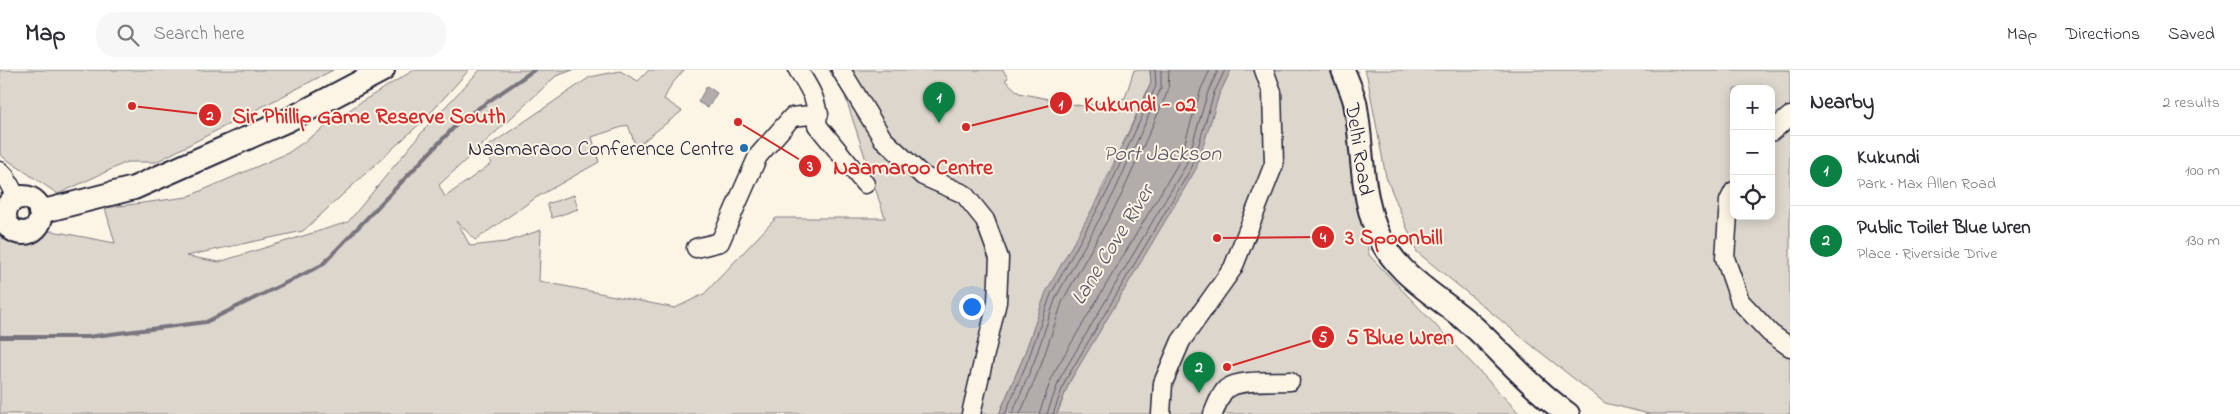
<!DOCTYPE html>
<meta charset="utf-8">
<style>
body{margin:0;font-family:"Indie Flower",sans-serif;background:#f7f7f7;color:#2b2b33}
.controls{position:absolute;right:15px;top:15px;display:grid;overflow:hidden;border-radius:10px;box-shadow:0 2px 12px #0003}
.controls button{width:45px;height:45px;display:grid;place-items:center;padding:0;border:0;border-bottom:1px solid #e1e1e2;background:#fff;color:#2b2b33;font:25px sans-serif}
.you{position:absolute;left:971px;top:236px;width:18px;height:18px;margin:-12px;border:4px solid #fff;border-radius:50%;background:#1a73e8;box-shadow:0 0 0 8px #1a73e833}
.badge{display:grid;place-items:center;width:32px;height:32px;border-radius:50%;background:#0b8043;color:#fff;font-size:16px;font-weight:700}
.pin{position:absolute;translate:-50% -41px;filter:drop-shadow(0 1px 2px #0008)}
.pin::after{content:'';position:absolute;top:26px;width:18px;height:15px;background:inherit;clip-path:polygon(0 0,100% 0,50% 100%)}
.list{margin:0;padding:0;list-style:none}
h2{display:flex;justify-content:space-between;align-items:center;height:65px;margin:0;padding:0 20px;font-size:21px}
h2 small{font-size:16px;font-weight:400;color:#7c7c81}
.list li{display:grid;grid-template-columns:32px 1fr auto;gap:15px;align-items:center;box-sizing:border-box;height:70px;padding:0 20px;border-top:1px solid #e1e1e2}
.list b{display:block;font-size:19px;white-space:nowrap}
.list p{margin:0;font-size:16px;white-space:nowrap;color:#7c7c81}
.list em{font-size:16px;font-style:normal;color:#7c7c81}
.icon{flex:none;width:28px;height:28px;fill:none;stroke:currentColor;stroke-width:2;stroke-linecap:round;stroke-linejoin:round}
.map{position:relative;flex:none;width:1790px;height:344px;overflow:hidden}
header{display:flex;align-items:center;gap:30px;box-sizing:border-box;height:70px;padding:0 25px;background:#fff;border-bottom:1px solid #e1e1e2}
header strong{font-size:24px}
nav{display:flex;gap:28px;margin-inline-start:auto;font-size:18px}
.search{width:350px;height:45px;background:#f7f7f7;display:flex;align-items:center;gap:12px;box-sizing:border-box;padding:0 18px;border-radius:20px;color:#7c7c81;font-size:19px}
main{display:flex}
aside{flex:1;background:#fff}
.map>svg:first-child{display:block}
.green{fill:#dcd6cc;stroke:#7f7c84;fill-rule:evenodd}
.water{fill:#b2adab;stroke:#78757e}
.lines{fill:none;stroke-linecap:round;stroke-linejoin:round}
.shore{stroke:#5c5a68;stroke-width:1}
.stream{stroke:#78757e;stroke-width:4}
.minor-casing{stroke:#22223b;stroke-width:21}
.major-casing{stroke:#22223b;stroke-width:26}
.minor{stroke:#fcf5e5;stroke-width:18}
.major{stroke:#fcf5e5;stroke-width:22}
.poi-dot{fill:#1f6fb2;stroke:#fcf5e5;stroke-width:2}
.labels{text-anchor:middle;stroke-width:4;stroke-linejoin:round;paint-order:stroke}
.poi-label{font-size:21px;fill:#22223b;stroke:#fcf5e5;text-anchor:end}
.street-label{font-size:21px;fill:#22223b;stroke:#fcf5e5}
.water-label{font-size:22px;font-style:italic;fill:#545362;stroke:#fcf5e5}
.leader{fill:none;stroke:#d62828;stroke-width:2}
.callout-dot{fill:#d62828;stroke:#fcf5e5;stroke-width:2}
.mark-label{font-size:15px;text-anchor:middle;font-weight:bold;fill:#fff}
.callout-label{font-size:22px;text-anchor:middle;font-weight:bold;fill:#d62828;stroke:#fcf5e5;stroke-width:4;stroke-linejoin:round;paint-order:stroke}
</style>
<header>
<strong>Map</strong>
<div class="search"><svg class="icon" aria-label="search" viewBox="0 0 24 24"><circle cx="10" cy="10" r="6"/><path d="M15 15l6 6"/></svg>Search here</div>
<nav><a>Map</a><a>Directions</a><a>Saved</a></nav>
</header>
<main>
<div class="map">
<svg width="1790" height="344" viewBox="0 0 1790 344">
<rect width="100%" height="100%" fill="#fcf5e5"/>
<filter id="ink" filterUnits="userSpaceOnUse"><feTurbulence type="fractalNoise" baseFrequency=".02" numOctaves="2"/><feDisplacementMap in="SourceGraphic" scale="10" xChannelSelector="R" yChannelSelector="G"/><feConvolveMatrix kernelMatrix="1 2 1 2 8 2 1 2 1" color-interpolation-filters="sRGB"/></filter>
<g filter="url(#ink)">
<!-- green -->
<path class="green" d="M0 0H333L156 92H127L58 124 0 85Z
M414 0H469L426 48 303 161 186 186 219 192 348 152 428 55 480 0H573L556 6 439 115 445 127 492 93 481 81 590 7 620 1 638 11 649 0H684L671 15 664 29 682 41 636 77 628 55 592 67 599 92 537 127 475 170 457 151 470 176 506 172 541 160 539 211 675 238 704 224 776 148H885L845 26 829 0H1003L1008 8 1005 10 1019 23 1082 36 1125 28 1134 0H1150L1151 13 1023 288 999 344H0V164L52 161 115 173 105 138 187 127 288 83 361 32Z
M1231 0H1332L1338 8 1369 185 1520 344H1057L1069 313Z
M1364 0H1790V344H1649L1605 333 1530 274 1417 182 1386 107 1367 6ZM1734 19H1771V146H1734Z
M574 125 578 139 552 148 547 134Z"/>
<!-- water -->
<path class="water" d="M1150 0H1231L1219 25 1196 99 1069 313 1057 344H999L1023 288 1046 222 1104 118 1151 13Z
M707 16 717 23 708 38 698 32Z"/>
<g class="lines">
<!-- shore -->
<path class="shore" d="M1005 344 1028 290 1051 224 1108 120 1156 16 1155 0
M1012 344 1034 292 1056 227 1114 123 1161 18V0
M1020 344 1041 295 1063 230 1121 126 1168 21 1169 0
M1039 344 1053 304 1179 92 1201 19 1210 0
M1047 344 1060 308 1186 95 1208 22 1218 0
M1053 344 1065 311 1192 97 1214 23 1225 0"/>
<!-- stream -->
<path class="stream" d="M0 267H87L206 252 322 195 460 51 534 0"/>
<defs>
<path id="minor" d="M798 0C809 17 820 33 817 55L865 114
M841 0 883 69 923 106 964 124 985 150 999 188 997 232 971 344
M1771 62 1790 46
M0 101 5 106 17 129
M1734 121 1729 131 1725 188 1740 231 1770 263 1790 277
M696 178 720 172 758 86 792 47 819 44
M1161 344 1163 313 1181 271 1233 198 1274 94 1272 22 1264 0
M1213 344C1217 335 1219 326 1226 319 1239 309 1273 312 1290 311"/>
<path id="major" d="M1343 0C1347 10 1352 21 1355 32 1363 73 1360 119 1376 159 1394 206 1441 227 1476 259 1507 288 1534 320 1568 344
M5 145a18 18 0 1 1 36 0a18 18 0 1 1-36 0Z
M40 142 134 118 288 50 383 0"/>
</defs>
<!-- minor casing -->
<use href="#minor" class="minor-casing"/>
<!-- major casing -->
<use href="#major" class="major-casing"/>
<!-- minor -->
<use href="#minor" class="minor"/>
<!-- major -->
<use href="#major" class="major"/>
</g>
</g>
<!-- markers -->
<circle class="poi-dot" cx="744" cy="78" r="5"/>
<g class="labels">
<!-- poi labels -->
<g class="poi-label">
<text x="734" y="85">Naamaraoo Conference Centre</text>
</g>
<!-- street labels -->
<g class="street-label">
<text transform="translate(1360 79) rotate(81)" y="7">Delhi Road</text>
</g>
<!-- water labels -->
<g class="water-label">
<text x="1162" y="90">Port Jackson</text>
<text transform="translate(1111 174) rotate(-58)" y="8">Lane Cove River</text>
</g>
</g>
<!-- callouts -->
<path class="leader" d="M966 57L1061 33M132 36L210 45M738 52L810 96M1217 168L1323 167M1227 297L1323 267"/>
<g class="callout-dot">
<circle cx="966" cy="57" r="5"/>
<circle cx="132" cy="36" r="5"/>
<circle cx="738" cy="52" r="5"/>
<circle cx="1217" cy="168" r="5"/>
<circle cx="1227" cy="297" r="5"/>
<circle cx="1061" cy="33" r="12"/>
<circle cx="210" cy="45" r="12"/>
<circle cx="810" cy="96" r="12"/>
<circle cx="1323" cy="167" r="12"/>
<circle cx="1323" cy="267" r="12"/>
</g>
<g class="mark-label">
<text x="1061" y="39">1</text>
<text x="210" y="50">2</text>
<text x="810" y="101">3</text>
<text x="1323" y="172">4</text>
<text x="1323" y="272">5</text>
</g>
<g class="callout-label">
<text x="1140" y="41">Kukundi - 02</text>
<text x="369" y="53">Sir Phillip Game Reserve South</text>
<text x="913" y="104">Naamaroo Centre</text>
<text x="1394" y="174">3 Spoonbill</text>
<text x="1400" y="274">5 Blue Wren</text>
</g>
</svg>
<div class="controls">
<button>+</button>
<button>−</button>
<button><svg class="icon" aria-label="locate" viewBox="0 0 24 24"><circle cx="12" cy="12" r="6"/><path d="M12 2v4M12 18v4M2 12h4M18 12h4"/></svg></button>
</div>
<div class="you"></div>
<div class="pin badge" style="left:939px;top:53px">1</div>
<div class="pin badge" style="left:1199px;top:323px">2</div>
</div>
<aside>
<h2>Nearby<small>2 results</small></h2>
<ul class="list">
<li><span class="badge">1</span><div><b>Kukundi</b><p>Park · Max Allen Road</p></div><em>100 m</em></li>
<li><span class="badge">2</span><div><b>Public Toilet Blue Wren</b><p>Place · Riverside Drive</p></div><em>130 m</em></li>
</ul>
</aside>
</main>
